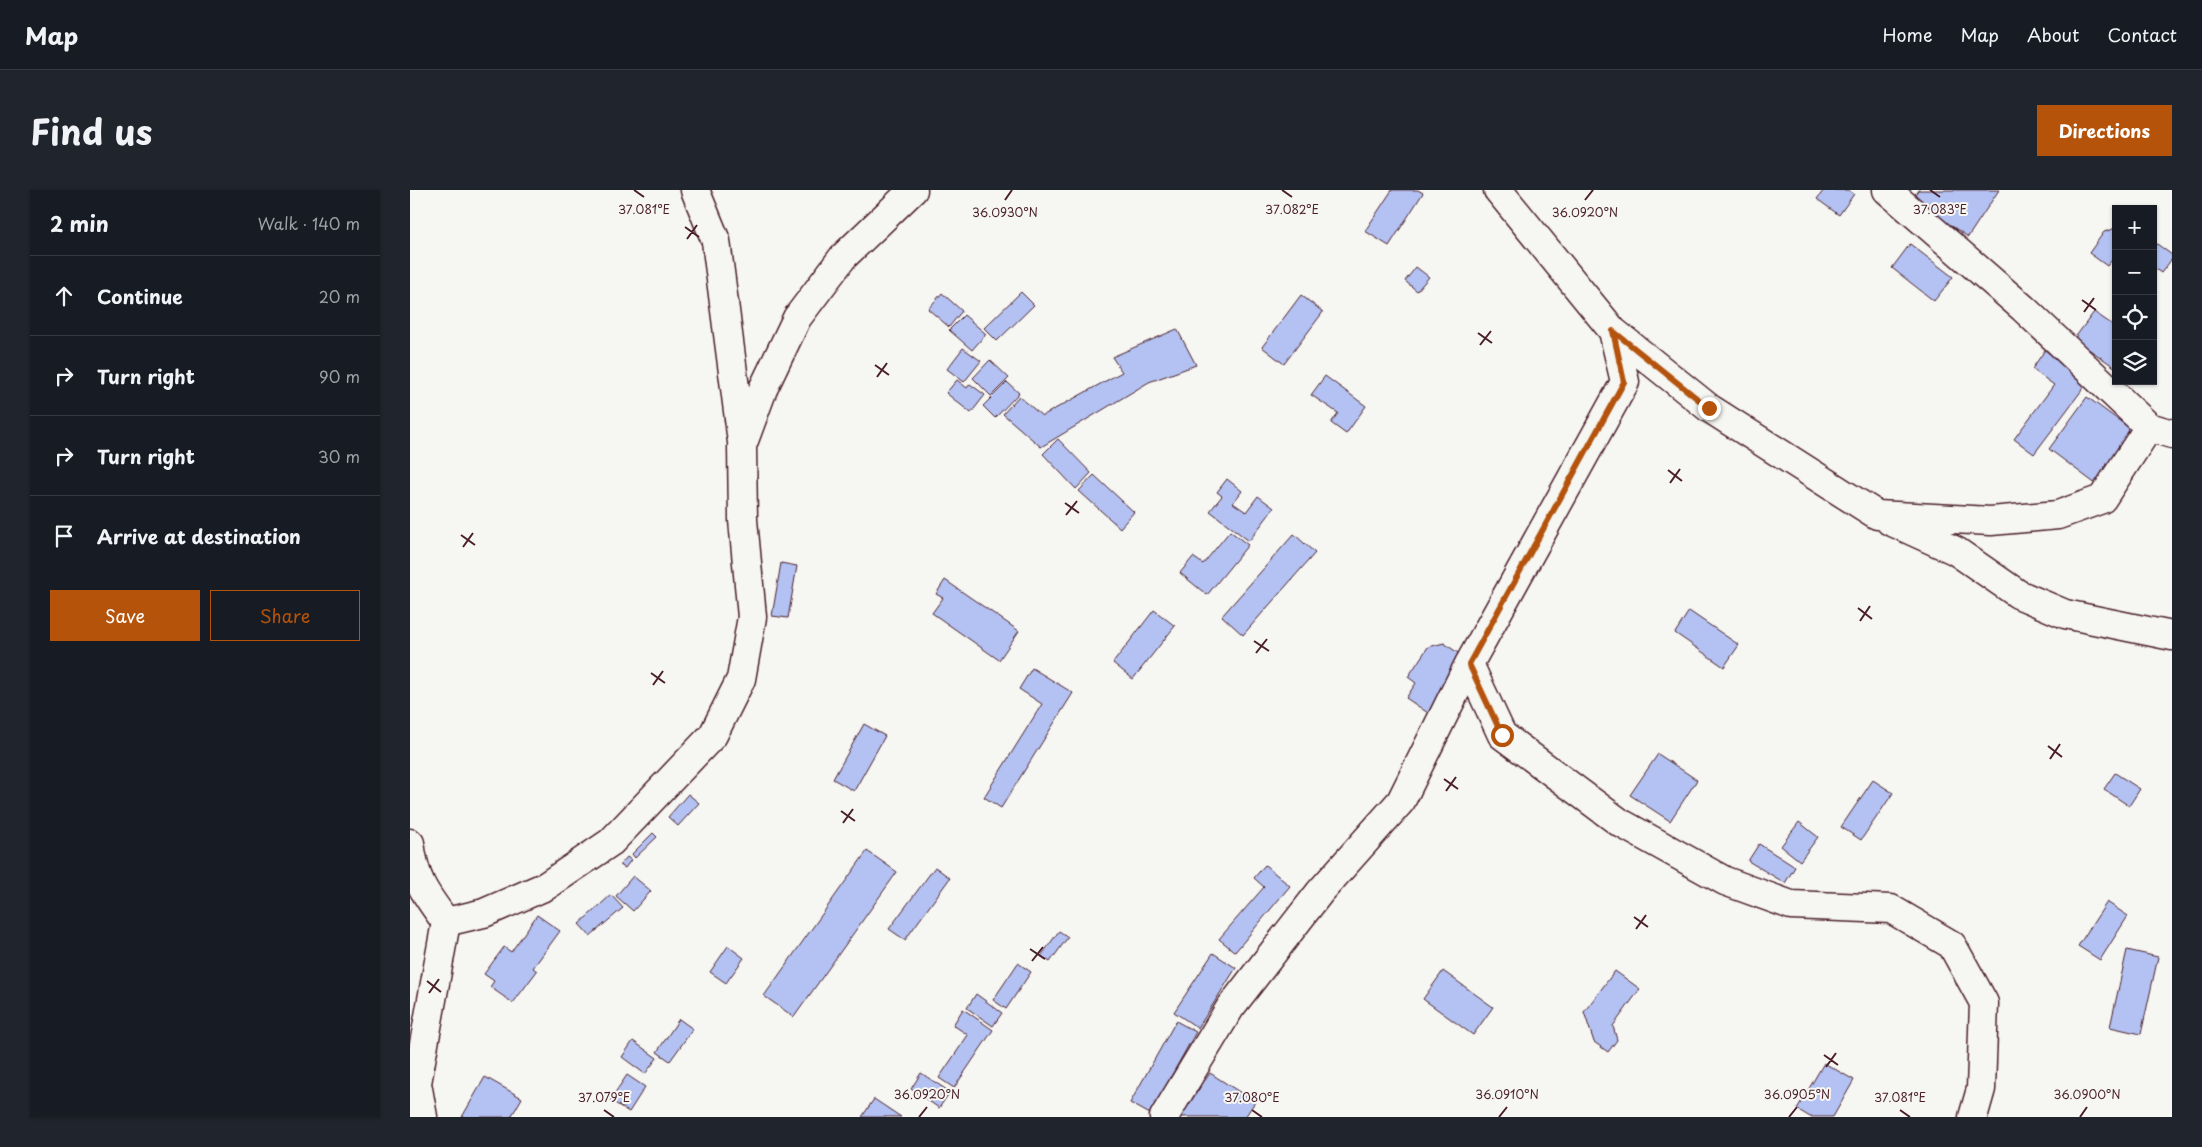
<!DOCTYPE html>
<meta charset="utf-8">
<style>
body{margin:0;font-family:"Playpen Sans",sans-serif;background:#20242c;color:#f1f3f6}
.controls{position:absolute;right:15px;top:15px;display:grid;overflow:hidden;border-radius:0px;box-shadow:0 1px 4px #0004}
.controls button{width:45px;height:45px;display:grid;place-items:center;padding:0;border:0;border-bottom:1px solid #363941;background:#171b24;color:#f1f3f6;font:25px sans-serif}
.stop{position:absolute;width:15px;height:15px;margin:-11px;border:4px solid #b45309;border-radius:50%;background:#fff}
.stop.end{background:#b45309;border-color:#fff;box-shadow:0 1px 5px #0008}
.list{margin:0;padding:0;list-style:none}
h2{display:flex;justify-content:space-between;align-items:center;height:65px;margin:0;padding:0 20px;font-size:21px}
h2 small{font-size:16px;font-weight:400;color:#9ea1a6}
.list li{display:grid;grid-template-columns:32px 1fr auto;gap:15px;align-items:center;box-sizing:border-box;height:80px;padding:0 20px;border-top:1px solid #363941}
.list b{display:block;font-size:19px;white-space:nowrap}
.list em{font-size:16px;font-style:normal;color:#9ea1a6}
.actions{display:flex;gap:10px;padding:15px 20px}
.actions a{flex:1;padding:11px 0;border:1px solid #b45309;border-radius:0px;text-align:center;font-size:18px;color:#b45309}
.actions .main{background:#b45309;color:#fff}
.icon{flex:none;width:28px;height:28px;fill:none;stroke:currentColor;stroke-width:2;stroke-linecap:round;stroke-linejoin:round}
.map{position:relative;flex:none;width:1762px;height:927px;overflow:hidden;border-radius:0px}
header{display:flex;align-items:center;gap:30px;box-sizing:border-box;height:70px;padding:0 25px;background:#171b24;border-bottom:1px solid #363941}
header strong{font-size:24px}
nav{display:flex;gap:28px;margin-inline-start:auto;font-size:18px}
.intro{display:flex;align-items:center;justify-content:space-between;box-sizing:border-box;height:120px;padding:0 30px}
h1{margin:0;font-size:35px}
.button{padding:12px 22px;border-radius:0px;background:#b45309;color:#fff;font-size:18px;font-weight:700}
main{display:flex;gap:30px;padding:0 30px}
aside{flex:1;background:#171b24;border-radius:0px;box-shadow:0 1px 4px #0004}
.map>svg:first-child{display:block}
.building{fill:#b3c2f2;stroke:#4a1f2b}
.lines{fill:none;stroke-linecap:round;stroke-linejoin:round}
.minor-casing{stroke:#4a1f2b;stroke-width:31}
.minor{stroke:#f6f6f2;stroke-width:28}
.route{stroke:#b45309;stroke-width:6}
.ticks{fill:none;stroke:#4a1f2b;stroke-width:2}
.ticks-label{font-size:12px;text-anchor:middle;fill:#4a1f2b;stroke:#f6f6f2;stroke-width:4;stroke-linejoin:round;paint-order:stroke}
</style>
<header>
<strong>Map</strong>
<nav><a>Home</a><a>Map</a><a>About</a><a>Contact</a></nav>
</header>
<div class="intro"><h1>Find us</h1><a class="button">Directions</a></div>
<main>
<aside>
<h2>2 min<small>Walk · 140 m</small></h2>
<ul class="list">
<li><svg class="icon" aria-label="ahead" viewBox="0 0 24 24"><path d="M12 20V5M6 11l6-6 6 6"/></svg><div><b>Continue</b></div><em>20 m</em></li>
<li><svg class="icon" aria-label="right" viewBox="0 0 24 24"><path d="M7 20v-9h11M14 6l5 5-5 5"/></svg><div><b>Turn right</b></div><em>90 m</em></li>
<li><svg class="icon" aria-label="right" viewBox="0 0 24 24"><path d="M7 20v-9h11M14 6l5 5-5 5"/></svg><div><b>Turn right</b></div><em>30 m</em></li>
<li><svg class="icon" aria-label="arrive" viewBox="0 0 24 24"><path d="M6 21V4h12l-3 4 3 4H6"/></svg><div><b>Arrive at destination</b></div></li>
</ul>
<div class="actions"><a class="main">Save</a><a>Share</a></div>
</aside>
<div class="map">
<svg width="1762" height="927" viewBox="0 0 1762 927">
<rect width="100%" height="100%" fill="#f6f6f2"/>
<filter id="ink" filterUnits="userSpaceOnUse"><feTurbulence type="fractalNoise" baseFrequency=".02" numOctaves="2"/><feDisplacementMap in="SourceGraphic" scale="10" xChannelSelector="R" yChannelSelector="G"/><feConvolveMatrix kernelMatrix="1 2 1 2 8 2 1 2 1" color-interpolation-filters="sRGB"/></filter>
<g filter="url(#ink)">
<!-- building -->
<path class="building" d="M982 0H1008L1013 3 979 56 955 41Z
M1414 0H1438L1444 4 1429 25 1407 9Z
M1508 0H1589L1558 47 1502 9Z
M1706 38V65L1697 76 1679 63 1694 42Z
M1743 51 1762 65V69L1751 83 1743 77Z
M1500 54 1543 87 1524 111 1482 78Z
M1006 77 1019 87 1007 101 995 91Z
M611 102 624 115 587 151 574 138Z
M532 103 552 121 539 137 518 119Z
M891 105 913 122 874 174 852 157Z
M1684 122 1706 137V178L1664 149Z
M554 125 576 144 562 160 539 140Z
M767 139 786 175 739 192 631 257 593 224 609 206 632 226 712 182 702 167Z
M553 158 571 171 554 192 537 179Z
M1635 160 1678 192 1624 264 1604 249 1644 195 1622 179Z
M580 170 599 188 581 206 563 188Z
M915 186 956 216 936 244 921 233 928 223 901 205Z
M547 190 557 198 560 194 575 205 561 223 536 203Z
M597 192 609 203 585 228 573 216Z
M1677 207 1726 243 1687 295 1639 259Z
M648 249 681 283 666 299 633 264Z
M684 285 724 322 710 338 669 301Z
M817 289 832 301 823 313 836 322 848 306 864 318 839 351 800 321 812 306 807 302Z
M820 341 838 355 797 405 770 383 783 367 793 374Z
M884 344 905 363 833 445 812 426Z
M371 373 387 376 378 428 362 426Z
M535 390 609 441 589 470 522 423 533 408 526 404Z
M744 420 765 436 723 489 703 473Z
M1279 421 1329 455 1314 477 1265 443Z
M1034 453 1055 468 1018 523 996 508 1006 493 998 487 1018 457Z
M622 478 663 503 591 618 574 607 632 514 609 499Z
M454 534 475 546 444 601 423 589Z
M1248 564 1287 590 1260 631 1220 605Z
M1705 583 1730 599 1719 616 1694 599Z
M1463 590 1483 603 1451 650 1431 637Z
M278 604 289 613 268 636 258 627Z
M1389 632 1408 647 1390 671 1371 656Z
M243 643 247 647 225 668 222 664Z
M1349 654 1385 677 1375 693 1338 671Z
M457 661 487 682 384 827 354 806Z
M217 667 221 670 215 678 210 675Z
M855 675 880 696 825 762 809 749 854 697 844 688Z
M525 677 540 688 495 750 479 739Z
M223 686 241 701 223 721 206 706Z
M201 705 213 718 180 746 169 734Z
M1697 712 1718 726 1690 770 1668 756Z
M127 725 150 741 123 778 127 781 103 813 80 797 84 791 74 784 94 757 101 762Z
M649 741 658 747 640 772 631 766Z
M318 756 334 768 316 793 300 782Z
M1717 760 1748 767 1731 844 1700 837Z
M803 763 826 778 788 838 764 822Z
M608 773 621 782 596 819 583 810Z
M1033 781 1083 817 1063 845 1013 809Z
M1205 781 1230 799 1203 836 1207 850 1198 862 1184 852 1174 822Z
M566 804 592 823 583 836 557 818Z
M553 819 583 840 544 898 529 888 558 845 543 835Z
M269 829 283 839 260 871 247 862Z
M766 831 786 842 740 924 720 913Z
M223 851 247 868 235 884 212 867Z
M1414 873 1444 890 1423 927H1400L1387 919Z
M511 883 540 902 529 918 501 899Z
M800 883 845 912 835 927H770Z
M217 885 235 897 219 922 200 910Z
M75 887 112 908 101 927H52Z
M464 909 491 927H452Z"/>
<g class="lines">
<defs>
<path id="minor" d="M285 0 306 51 332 252
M1088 0 1203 141 1299 218 1467 325 1581 331 1648 325 1692 309 1739 237
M1477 0 1613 118 1739 237 1762 244
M1480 331 1546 361 1608 404 1655 424 1762 446
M1059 474 1092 545 1209 632 1315 691 1381 715 1481 719 1542 755 1574 813 1571 899 1563 927
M0 653C5 691 14 702 36 732L74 723 136 696 201 652 303 545 331 489 342 427 333 330 332 256 353 199 387 128 433 67 503 0
M13 927 7 893 36 732
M754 927 820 818 910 702 991 611 1059 474 1215 192 1203 141"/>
</defs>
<!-- minor casing -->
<use href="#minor" class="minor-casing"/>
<!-- minor -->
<use href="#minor" class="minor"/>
</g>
</g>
<g class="lines" filter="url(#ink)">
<!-- route -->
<path class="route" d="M1092 545 1059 474 1214 192 1203 141 1299 218"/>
</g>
<!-- ticks -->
<path class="ticks" d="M224 0 234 7M872 0 882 7M1520 0 1530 7M595 10 602 0M1175 10 1183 0M275 37 289 47M277 49 287 35M1672 110 1686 120M1674 122 1684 108M1068 143 1082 153M1070 155 1081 141M465 175 479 185M467 187 477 173M1258 280 1272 291M1260 293 1270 279M655 313 669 323M656 325 667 311M51 345 65 355M53 357 63 343M1448 418 1462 429M1450 431 1460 416M844 451 859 461M846 463 857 449M241 483 255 493M243 495 253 481M1638 556 1652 567M1640 569 1650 554M1034 589 1048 599M1036 601 1046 587M431 621 445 631M433 633 443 619M1224 727 1238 737M1226 739 1236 725M620 759 635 769M622 771 633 757M17 791 31 802M19 803 29 789M1414 865 1428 875M1416 877 1426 863M194 920 204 927M842 920 852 927M1490 920 1500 927M509 927 517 917M1089 927 1097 917M1379 927 1387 917M1670 927 1677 917"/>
<g class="ticks-label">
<text x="234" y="24">37.081°E</text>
<text x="1530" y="24">37.083°E</text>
<text x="882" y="24">37.082°E</text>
<text x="595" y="27">36.0930°N</text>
<text x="1175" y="27">36.0920°N</text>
<text x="517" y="909">36.0920°N</text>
<text x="1097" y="909">36.0910°N</text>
<text x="1387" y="909">36.0905°N</text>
<text x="1677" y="909">36.0900°N</text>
<text x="194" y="912">37.079°E</text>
<text x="842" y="912">37.080°E</text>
<text x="1490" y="912">37.081°E</text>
</g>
</svg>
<div class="controls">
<button>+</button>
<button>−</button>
<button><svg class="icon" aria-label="locate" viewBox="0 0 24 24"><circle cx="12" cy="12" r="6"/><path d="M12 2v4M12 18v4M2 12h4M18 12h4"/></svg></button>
<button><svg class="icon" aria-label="layers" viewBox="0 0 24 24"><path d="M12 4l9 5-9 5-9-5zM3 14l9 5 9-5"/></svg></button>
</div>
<div class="stop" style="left:1092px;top:545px"></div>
<div class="stop end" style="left:1299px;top:218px"></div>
</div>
</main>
